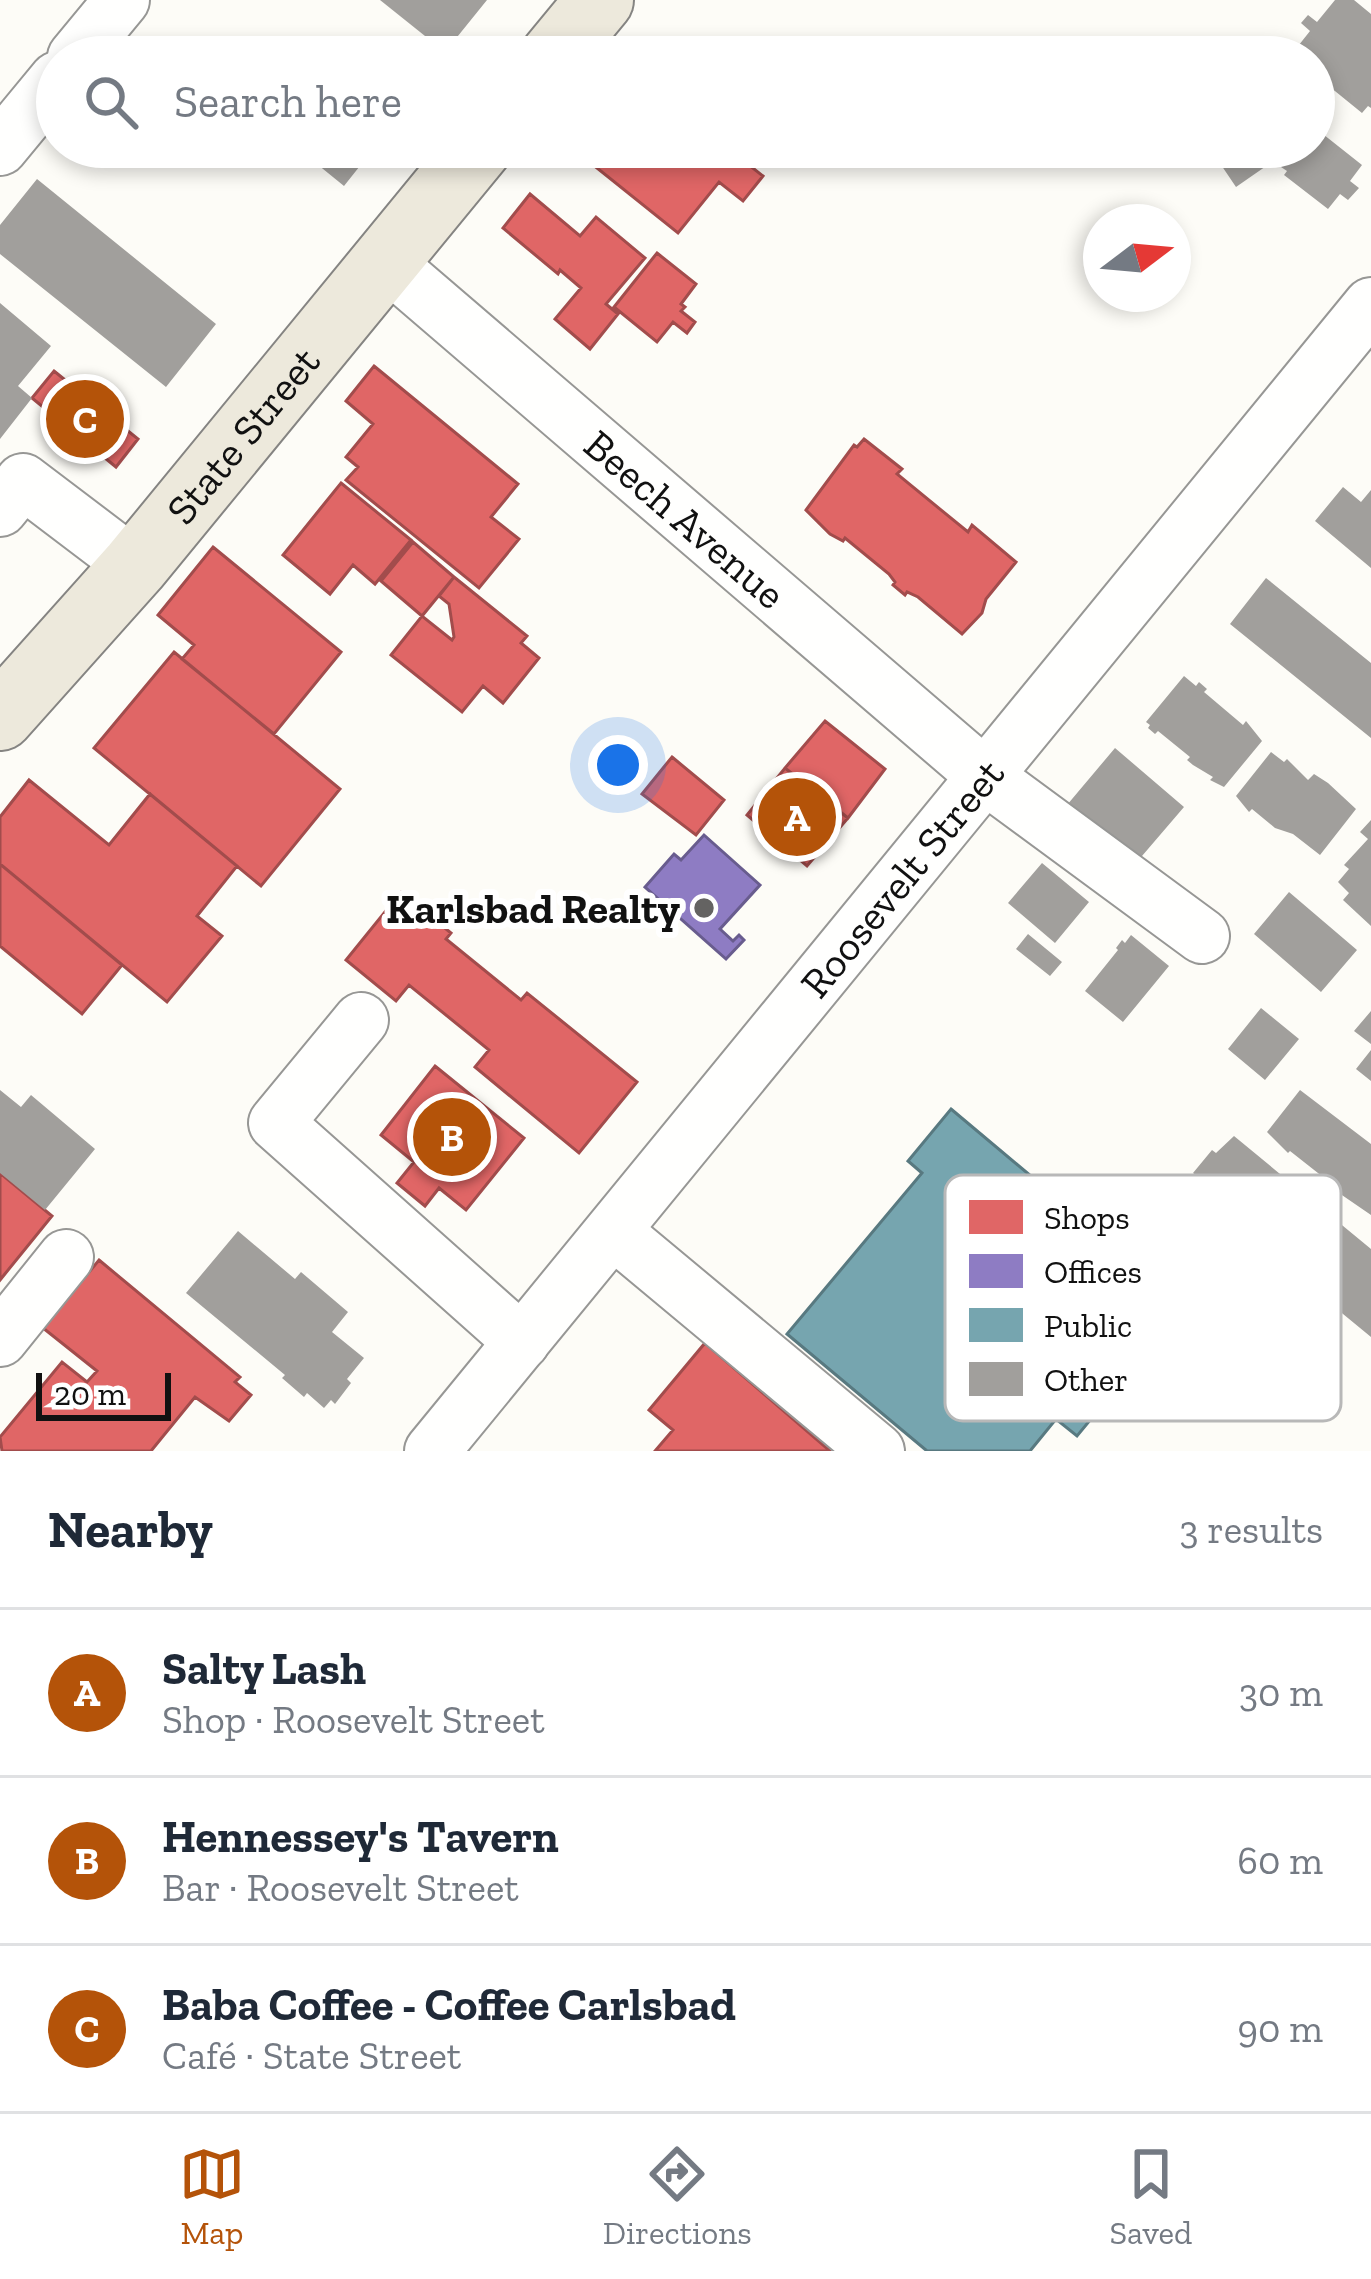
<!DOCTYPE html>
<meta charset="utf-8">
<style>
body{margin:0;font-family:"Zilla Slab",serif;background:#f6f6f7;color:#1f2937}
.compass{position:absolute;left:1083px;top:204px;width:108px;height:108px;border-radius:50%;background:#fff;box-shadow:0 6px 18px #0003;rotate:74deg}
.scale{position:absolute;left:36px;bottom:30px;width:135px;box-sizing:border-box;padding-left:12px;border:6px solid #111;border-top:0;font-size:33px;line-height:42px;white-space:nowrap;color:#111;-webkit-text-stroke:9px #fff;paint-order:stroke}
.you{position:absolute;left:618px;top:765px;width:42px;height:42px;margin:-30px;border:9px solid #fff;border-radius:50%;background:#1a73e8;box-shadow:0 0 0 18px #1a73e833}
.badge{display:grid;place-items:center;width:78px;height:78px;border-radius:50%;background:#b45309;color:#fff;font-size:39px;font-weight:700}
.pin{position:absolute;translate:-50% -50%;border:6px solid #fff;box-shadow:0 3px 12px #0006}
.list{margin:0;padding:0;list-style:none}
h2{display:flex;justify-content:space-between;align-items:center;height:156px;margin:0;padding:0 48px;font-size:51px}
h2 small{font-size:39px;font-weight:400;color:#747a83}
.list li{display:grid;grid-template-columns:78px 1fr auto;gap:36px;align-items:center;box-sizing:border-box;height:168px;padding:0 48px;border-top:3px solid #e0e1e3}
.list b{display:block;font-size:45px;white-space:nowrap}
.list p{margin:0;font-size:39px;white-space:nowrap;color:#747a83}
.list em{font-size:39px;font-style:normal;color:#747a83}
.icon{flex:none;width:66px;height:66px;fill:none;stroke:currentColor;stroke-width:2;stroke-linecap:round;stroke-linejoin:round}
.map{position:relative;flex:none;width:1371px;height:1451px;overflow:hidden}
.search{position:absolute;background:#fff;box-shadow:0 6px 18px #0003;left:36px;right:36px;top:36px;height:132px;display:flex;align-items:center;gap:30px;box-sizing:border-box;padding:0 42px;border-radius:66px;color:#747a83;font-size:45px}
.sheet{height:660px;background:#fff}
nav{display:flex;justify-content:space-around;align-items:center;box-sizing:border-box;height:168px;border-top:3px solid #e0e1e3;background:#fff;font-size:33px;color:#747a83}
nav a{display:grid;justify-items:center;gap:6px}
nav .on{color:#b45309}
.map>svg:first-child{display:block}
.shops{fill:#e06666;stroke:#a24c4c;stroke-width:3}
.offices{fill:#8e7cc3;stroke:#685c8e;stroke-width:3}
.public{fill:#76a5af;stroke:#587980;stroke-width:3}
.building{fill:#a19f9c}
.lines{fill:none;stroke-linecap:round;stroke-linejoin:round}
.minor-casing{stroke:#979795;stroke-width:58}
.major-casing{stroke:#858482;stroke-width:70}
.minor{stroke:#fffffe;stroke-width:54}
.major{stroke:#ede9dc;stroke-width:66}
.poi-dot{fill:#646362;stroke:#fff;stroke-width:4.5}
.labels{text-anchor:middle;stroke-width:12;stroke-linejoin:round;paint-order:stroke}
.street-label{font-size:42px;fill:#111;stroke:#fff}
.poi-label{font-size:42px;font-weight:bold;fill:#111;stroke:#fff;text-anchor:end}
.key{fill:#fff;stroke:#b8b8b8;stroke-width:3}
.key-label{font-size:33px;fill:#111}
</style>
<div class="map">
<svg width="1371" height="1451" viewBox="0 0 1371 1451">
<rect width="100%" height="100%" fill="#fdfcf7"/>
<!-- shops -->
<path class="shops" d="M581 147H739L744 151 739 157 763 176 743 201 719 182 678 233 577 152Z
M530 194 580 236 596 217 645 258 606 304 618 314 590 349 555 319 581 288 560 270 558 274 503 228Z
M657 253 696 284 681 304 685 307 681 311 695 322 687 333 673 322 657 342 614 307Z
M374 366 518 484 491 517 519 539 479 588 346 480 358 467 346 457 373 424 346 401Z
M54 371 138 439 116 467 32 398Z
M864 439 902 469 897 474 968 532 972 525 1016 562 986 599 982 613 962 634 918 597 907 592 905 595 893 585 895 582 889 574 845 538 843 541 830 534 806 510 854 445 857 447Z
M341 483 411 540 375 584 353 565 330 594 283 555Z
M413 542 454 577 422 616 381 581Z
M213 547 341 652 274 734 182 659 194 645 158 615Z
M454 577 527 636 521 643 539 658 503 703 483 686 462 712 391 655 422 616 452 640 454 637 449 604 439 596Z
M174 652 340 789 261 886 94 748Z
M825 721 885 769 848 818 785 768Z
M672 757 724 800 696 835 642 794Z
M785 768 848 818 807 866 747 815Z
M29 780 109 845 150 794 237 866 197 916 222 936 167 1002 0 864V817Z
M0 864 122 965 82 1014 0 946Z
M401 892 451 933 446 939 521 1000 527 993 637 1082 579 1153 475 1067 489 1050 409 985 396 1001 346 960Z
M435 1066 524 1138 466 1210 439 1188 425 1206 397 1183 414 1162 381 1135Z
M0 1173 52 1216 0 1280Z
M99 1260 240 1377 235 1382 251 1395 229 1421 195 1397 151 1451H2L0 1437 62 1362 87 1382 97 1371 43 1328Z
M705 1343 830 1451H655L673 1430 649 1410Z"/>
<!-- offices -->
<path class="offices" d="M704 835 760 885 720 929 733 941 739 935 744 940 726 959 645 887 674 854 681 860Z"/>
<!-- public -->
<path class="public" d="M951 1109 1162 1286 1131 1323 1154 1343 1077 1436 1056 1419 1030 1451H927L787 1334 922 1173 908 1161Z"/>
<!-- building -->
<path class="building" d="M380 0H487L445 52Z
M1335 0H1354L1371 14V108L1368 106 1362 113 1314 74V57L1291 55 1310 31 1301 23 1308 15 1317 22Z
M381 38 404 57H352L364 43 373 49Z
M1314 127 1362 165 1350 181 1359 188 1348 200 1340 194 1328 209 1284 175 1287 171 1281 167 1289 157 1283 153 1287 147H1314Z
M296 147H375L344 186Z
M1209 147H1267L1275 160 1236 187Z
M37 179 216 324 166 387 0 254V225Z
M0 303 51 346 18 386 32 398 0 439Z
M1343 487 1361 502 1371 490V568L1315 521Z
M1266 578 1371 663V738L1230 624Z
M1184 676 1196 686 1199 682 1207 689 1204 692 1243 725 1246 721 1262 741 1224 787 1210 780 1213 777 1193 765 1187 760 1190 757 1158 731 1155 734 1148 728 1150 725 1146 722Z
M1115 748 1184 807 1136 863 1067 805Z
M1271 752 1284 762 1287 759 1308 780 1314 774 1328 783 1356 809 1320 855 1293 834 1275 828 1252 809 1249 812 1236 796Z
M1371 820V926L1343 900 1349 893 1338 882 1349 869 1344 865 1368 839 1360 832Z
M1042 863 1089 902 1055 943 1008 903Z
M1289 892 1357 950 1321 992 1254 934Z
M1028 934 1062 962 1050 976 1016 949Z
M1131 935 1169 966 1123 1022 1085 991 1118 950 1116 948 1122 940 1125 943Z
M1261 1008 1299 1039 1265 1080 1228 1049Z
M1371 1011V1044L1354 1031Z
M1371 1050V1081L1356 1069Z
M0 1090 21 1107 31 1095 95 1149 45 1210 0 1173Z
M1300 1090 1371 1144V1215L1320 1180 1323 1177 1290 1151 1288 1153 1267 1132Z
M1234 1136 1371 1249V1337L1202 1198 1210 1187 1193 1173 1212 1150 1216 1153Z
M238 1231 295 1279 301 1272 348 1312 332 1332 364 1358 347 1379 351 1383 335 1404 331 1400 324 1408 307 1393 304 1397 282 1378 285 1375 186 1293Z"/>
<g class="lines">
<defs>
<g id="minor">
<path d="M75 57 122 0"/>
<path d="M0 148 57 79"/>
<path id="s1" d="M385 261 986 777 1202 936"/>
<path d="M0 509 23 481 135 566"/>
<path d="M361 1020 276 1123 522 1342"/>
<path d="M613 1231 877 1451"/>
<path d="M0 1339 66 1257"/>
<path id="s2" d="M432 1451 1371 305"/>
</g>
<g id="major">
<path d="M553 57 600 0"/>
<path id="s3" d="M0 717 135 566 479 147"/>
</g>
</defs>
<!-- minor casing -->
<use href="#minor" class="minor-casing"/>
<!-- major casing -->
<use href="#major" class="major-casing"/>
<!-- minor -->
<use href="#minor" class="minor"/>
<!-- major -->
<use href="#major" class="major"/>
</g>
<!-- markers -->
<circle class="poi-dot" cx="704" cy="908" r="12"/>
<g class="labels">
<!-- street labels -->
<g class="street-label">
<text dy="15" stroke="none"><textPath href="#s3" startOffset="372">State Street</textPath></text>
<text dy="15" stroke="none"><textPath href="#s1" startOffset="396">Beech Avenue</textPath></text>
<text dy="15" stroke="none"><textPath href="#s2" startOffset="741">Roosevelt Street</textPath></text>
</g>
<!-- poi labels -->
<g class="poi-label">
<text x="680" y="923">Karlsbad Realty</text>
</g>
</g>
<!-- legend -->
<rect x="945" y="1175" width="396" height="246" rx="18" class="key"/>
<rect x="969" y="1200" width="54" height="34" fill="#e06666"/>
<rect x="969" y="1254" width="54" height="34" fill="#8e7cc3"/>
<rect x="969" y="1308" width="54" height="34" fill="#76a5af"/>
<rect x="969" y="1362" width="54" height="34" fill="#a19f9c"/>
<g class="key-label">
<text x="1044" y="1229">Shops</text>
<text x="1044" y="1283">Offices</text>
<text x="1044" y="1337">Public</text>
<text x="1044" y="1391">Other</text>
</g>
</svg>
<svg class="compass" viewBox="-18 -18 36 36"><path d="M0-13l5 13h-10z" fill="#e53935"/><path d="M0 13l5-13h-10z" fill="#747a83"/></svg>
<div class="scale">20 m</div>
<div class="you"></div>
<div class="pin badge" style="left:797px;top:817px">A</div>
<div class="pin badge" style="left:452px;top:1137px">B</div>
<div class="pin badge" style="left:85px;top:419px">C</div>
<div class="search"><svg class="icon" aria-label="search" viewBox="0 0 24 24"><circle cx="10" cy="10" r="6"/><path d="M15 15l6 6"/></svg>Search here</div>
</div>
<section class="sheet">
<h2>Nearby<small>3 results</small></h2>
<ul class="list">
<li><span class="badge">A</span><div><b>Salty Lash</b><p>Shop · Roosevelt Street</p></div><em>30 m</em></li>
<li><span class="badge">B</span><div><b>Hennessey's Tavern</b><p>Bar · Roosevelt Street</p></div><em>60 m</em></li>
<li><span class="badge">C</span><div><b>Baba Coffee - Coffee Carlsbad</b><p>Café · State Street</p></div><em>90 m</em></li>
</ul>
</section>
<nav>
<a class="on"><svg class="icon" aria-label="map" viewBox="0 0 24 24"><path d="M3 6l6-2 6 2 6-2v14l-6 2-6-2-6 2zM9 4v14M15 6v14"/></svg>Map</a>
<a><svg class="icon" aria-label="directions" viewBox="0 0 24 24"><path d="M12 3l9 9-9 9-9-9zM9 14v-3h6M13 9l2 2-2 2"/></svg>Directions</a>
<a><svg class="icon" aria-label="saved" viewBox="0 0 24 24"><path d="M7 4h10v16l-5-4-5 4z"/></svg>Saved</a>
</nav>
